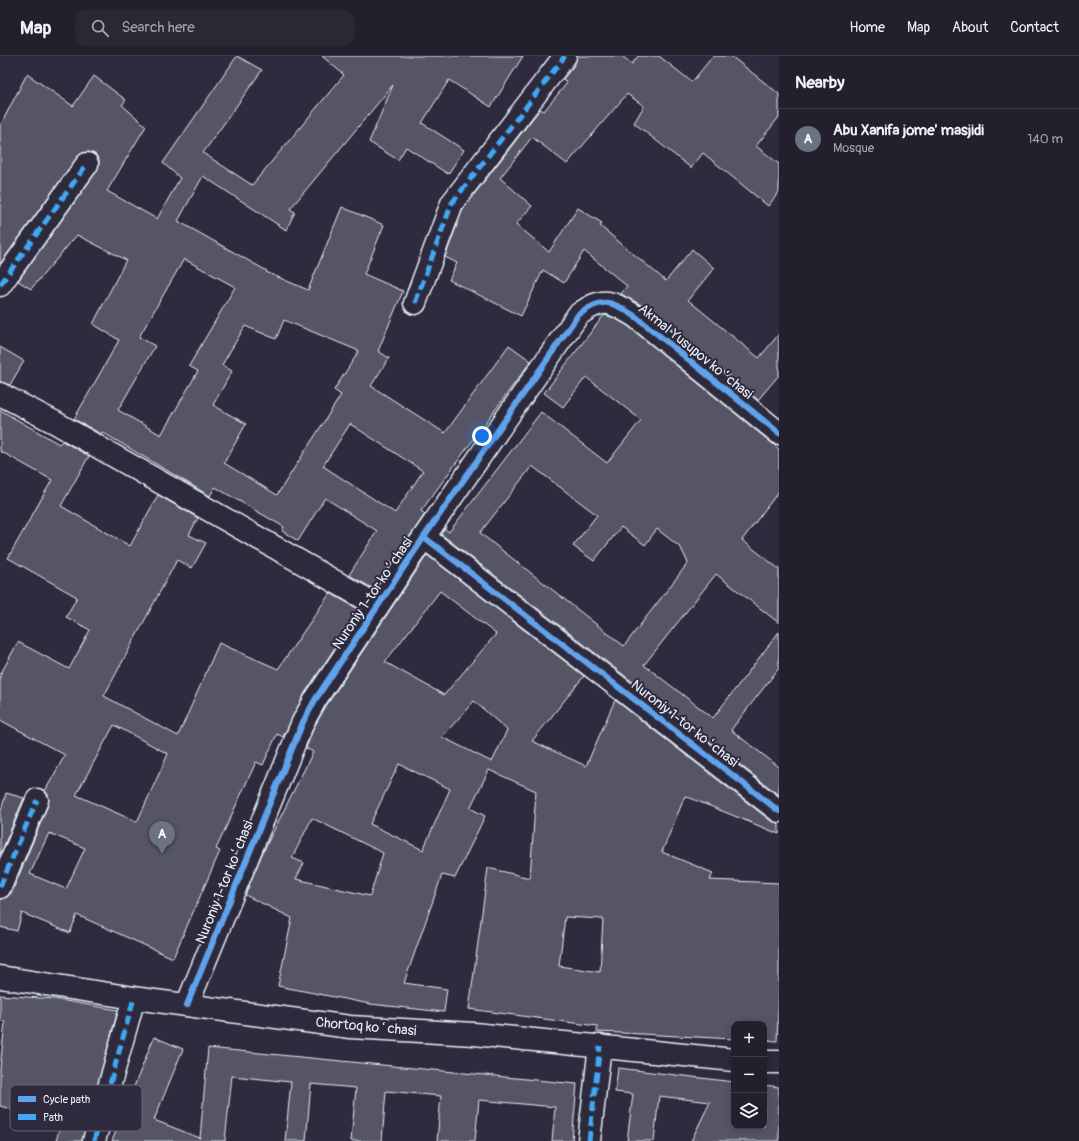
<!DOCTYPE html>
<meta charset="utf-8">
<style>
body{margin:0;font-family:Pangolin,sans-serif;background:#2b2836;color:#f1f3f6}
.controls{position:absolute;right:12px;bottom:12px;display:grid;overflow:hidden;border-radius:8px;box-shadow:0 2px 10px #0003}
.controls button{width:36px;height:36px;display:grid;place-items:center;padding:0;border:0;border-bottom:1px solid #403e4a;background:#23202e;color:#f1f3f6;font:20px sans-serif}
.you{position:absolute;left:482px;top:380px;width:14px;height:14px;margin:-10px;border:3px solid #fff;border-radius:50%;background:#1a73e8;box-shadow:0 0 0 6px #1a73e833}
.badge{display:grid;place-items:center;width:26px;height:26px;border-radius:50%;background:#d93025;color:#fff;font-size:13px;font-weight:700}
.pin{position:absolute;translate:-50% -33px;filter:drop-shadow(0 1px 2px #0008)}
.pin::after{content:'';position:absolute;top:21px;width:14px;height:12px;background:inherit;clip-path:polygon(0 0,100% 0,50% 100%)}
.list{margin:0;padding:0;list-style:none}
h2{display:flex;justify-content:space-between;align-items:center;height:52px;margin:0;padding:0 16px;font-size:17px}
h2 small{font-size:13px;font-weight:400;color:#a3a3aa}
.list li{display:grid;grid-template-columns:26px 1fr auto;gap:12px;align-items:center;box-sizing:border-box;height:60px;padding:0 16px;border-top:1px solid #403e4a}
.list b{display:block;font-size:15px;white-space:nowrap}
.list p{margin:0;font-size:13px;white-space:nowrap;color:#a3a3aa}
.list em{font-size:13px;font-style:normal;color:#a3a3aa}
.icon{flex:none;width:22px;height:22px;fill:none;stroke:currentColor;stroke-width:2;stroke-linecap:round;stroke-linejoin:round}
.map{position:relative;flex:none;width:779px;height:1085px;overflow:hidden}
header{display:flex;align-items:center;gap:24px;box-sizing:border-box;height:56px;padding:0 20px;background:#23202e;border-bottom:1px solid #403e4a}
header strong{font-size:19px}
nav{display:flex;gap:22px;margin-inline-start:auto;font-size:14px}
.search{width:280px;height:36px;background:#2b2836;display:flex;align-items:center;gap:10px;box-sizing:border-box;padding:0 14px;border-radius:12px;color:#a3a3aa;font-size:15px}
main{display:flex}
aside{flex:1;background:#23202e}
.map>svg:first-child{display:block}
.building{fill:#575565;stroke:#e8f1f8;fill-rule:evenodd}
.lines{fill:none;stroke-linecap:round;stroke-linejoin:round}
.street-casing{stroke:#e8f1f8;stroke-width:25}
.secondary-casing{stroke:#e8f1f8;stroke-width:25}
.street{stroke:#2f2a3d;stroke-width:22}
.secondary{stroke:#2f2a3d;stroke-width:22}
.quiet{stroke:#3fa9f5;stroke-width:5;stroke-dasharray:10 5;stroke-linecap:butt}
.cycleway-casing{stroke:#2f2a3d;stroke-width:8}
.cycleway{stroke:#60a3ed;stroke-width:6}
.labels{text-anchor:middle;stroke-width:4;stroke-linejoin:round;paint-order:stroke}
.street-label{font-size:14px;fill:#e8f1f8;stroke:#2f2a3d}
.key{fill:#2f2a3d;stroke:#666675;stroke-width:1}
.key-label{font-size:11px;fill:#e8f1f8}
</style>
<header>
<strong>Map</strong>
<div class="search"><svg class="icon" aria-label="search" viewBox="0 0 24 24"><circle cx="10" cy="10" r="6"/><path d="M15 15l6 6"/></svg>Search here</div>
<nav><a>Home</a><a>Map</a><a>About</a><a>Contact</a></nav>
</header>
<main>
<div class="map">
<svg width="779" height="1085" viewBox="0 0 779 1085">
<rect width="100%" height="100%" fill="#2f2a3d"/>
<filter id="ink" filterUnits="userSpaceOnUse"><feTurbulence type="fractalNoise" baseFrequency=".025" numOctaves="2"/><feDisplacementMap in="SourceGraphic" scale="8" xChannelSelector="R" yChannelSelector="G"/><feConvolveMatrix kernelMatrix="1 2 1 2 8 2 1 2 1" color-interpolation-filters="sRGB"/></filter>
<g filter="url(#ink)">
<!-- building -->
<path class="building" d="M237 0 262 14 203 97 252 129 344 19 322 0H523L491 51 449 24 422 67 464 94 448 118 406 91 398 104 369 86 393 29 290 153 295 156 286 174 203 120 178 165 267 215 266 216 308 234 342 151 384 169 364 218 403 235 378 295 389 302 371 330 445 377 509 289 531 305 421 455 425 458 374 533 349 519 377 475 325 442 298 485 282 475 284 471 215 431 210 440 102 376 101 378 74 363 119 284 93 268 126 204 77 179 31 233 18 225 97 115 99 109V103L95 98 88 96 82 97 77 101 0 208V70L27 18 73 50 94 20 126 44 122 49 146 70 107 135 157 163 180 122 163 107ZM184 203 235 231 189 310 198 315 161 379 118 354 155 290 139 281ZM284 264 359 295 334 334 341 339 277 439 224 407 246 368 213 349 232 315 222 309 245 270 276 283ZM350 368 423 415 395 457 323 410Z
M577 0H622L632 8 638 0H659L692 26 713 0H731L779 38V61L756 90 779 108V136L768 150 703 97 691 112 634 67 644 50 627 38 567 108 532 81 500 122 532 150 516 168 549 196 578 152 602 167 600 170 666 225 692 193 714 212 688 244 759 302 779 278V319L758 344 643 250 621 238 627 230 584 195 564 227 543 214 521 260 449 224 457 207 445 201 463 153 540 53 544 55 567 27 563 23 575 8Z
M604 259 614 262 628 270 779 393V435L742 484 779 513V567L716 518 644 609 713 662 779 576V612L731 674 779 711V739L441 478 445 473 449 476 541 356 607 407 641 364 586 321 563 351 544 337ZM532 410 597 459 573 490 594 505 621 471 645 489 657 473 681 492 688 507 624 590 480 477Z
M0 291 24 305 10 329 0 326Z
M0 354 59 388 62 385 89 400 61 450 130 490 158 439 198 462 189 479 206 487 192 512 177 504 104 640 178 680 219 587 278 613 330 537 360 554 305 637 283 681 277 678 263 709 256 706 216 793 220 795 173 902 77 859 70 877 22 857 17 875 0 871V843L7 841 12 836 48 749 49 742 45 735 65 699 0 664V619L18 586 69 613 90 574 66 561 77 541 8 502 52 424 0 395ZM114 669 168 698 137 766 76 739ZM49 777 85 792 66 833 30 818Z
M427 499 584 620 532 685 586 710 615 644 771 765 779 767V778L685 740 662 796 713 817 710 824 779 827V934L777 985 764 984V968H734V983L622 977 597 976V970L469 953 488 812 530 822 536 735 489 714 470 752 485 760 455 822 442 819 404 927 447 933 444 956 370 948 278 930 292 862 245 839 262 798 313 696 306 692 314 671 326 650ZM440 535 496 578 444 639 385 606ZM474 645 507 674 492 706 442 681ZM399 708 450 733 423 794 370 768ZM312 762 383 797 370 840 296 823 304 807 292 802ZM565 861 603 863 600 916 559 910Z
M6 737 24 742 0 799V758Z
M0 939 54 943 118 954 82 1085H56L61 1067 0 1050V1013L5 965H0Z
M154 981 183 993 154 1064 200 1082 208 992 577 1028 572 1085H552L555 1051 479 1044 475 1085H437L441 1040 386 1035 382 1085H351L356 1032 311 1028 306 1085H285L291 1026 232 1020 225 1085H112Z
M618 1012 734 1026V1070H764V1029L779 1031V1085H691L710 1046 659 1040 654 1085H627L633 1038 615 1036Z"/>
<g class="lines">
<defs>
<path id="street" d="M0 229 87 108
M415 247 452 147 565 0
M0 338 56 367 378 550
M424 481 578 259C604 240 610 245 635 260L779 377
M0 831 37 744
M187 949 303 666 315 644 424 481 779 755
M94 1085 134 942
M589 1085 600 990"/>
<path id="secondary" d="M0 921 134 942 350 971 474 978 734 1004
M764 1006H779"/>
</defs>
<!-- street casing -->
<use href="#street" class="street-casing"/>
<!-- secondary casing -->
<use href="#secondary" class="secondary-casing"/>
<!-- street -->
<use href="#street" class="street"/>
<!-- secondary -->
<use href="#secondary" class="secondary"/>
<!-- quiet -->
<path class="quiet" d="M0 229 87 108
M415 247 452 147 565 0
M0 831 37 744
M94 1085 134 942
M589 1085 600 990"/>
<defs>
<path id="cycleway" d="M424 481 578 259C604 240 610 245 635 260L779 377
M187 949 303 666 315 644 424 481 779 755"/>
</defs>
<!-- cycleway casing -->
<use href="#cycleway" class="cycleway-casing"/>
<!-- cycleway -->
<use href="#cycleway" class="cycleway"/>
</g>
</g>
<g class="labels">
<!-- street labels -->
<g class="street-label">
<text transform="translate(696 295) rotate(39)" y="5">Akmal Yusupov koʻchasi</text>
<text transform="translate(372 537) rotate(-56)" y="5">Nuroniy 1-tor koʻchasi</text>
<text transform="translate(685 667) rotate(38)" y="5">Nuroniy 1-tor koʻchasi</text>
<text transform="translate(224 826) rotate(-68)" y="5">Nuroniy 1-tor koʻchasi</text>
<text transform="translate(366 970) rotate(5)" y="5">Chortoq koʻchasi</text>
</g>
</g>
<!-- legend -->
<rect x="10" y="1029" width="132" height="46" rx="6" class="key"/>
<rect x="18" y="1040" width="18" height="6" fill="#60a3ed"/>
<rect x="18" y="1058" width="18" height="6" fill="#3fa9f5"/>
<g class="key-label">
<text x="43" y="1047">Cycle path</text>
<text x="43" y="1065">Path</text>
</g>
</svg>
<div class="controls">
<button>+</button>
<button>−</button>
<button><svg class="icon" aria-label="layers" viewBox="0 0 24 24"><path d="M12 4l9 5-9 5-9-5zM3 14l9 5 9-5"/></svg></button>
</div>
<div class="you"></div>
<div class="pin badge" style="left:162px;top:798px;background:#6b7280">A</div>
</div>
<aside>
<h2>Nearby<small></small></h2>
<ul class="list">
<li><span class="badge" style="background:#6b7280">A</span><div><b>Abu Xanifa jome' masjidi</b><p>Mosque</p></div><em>140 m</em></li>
</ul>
</aside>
</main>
